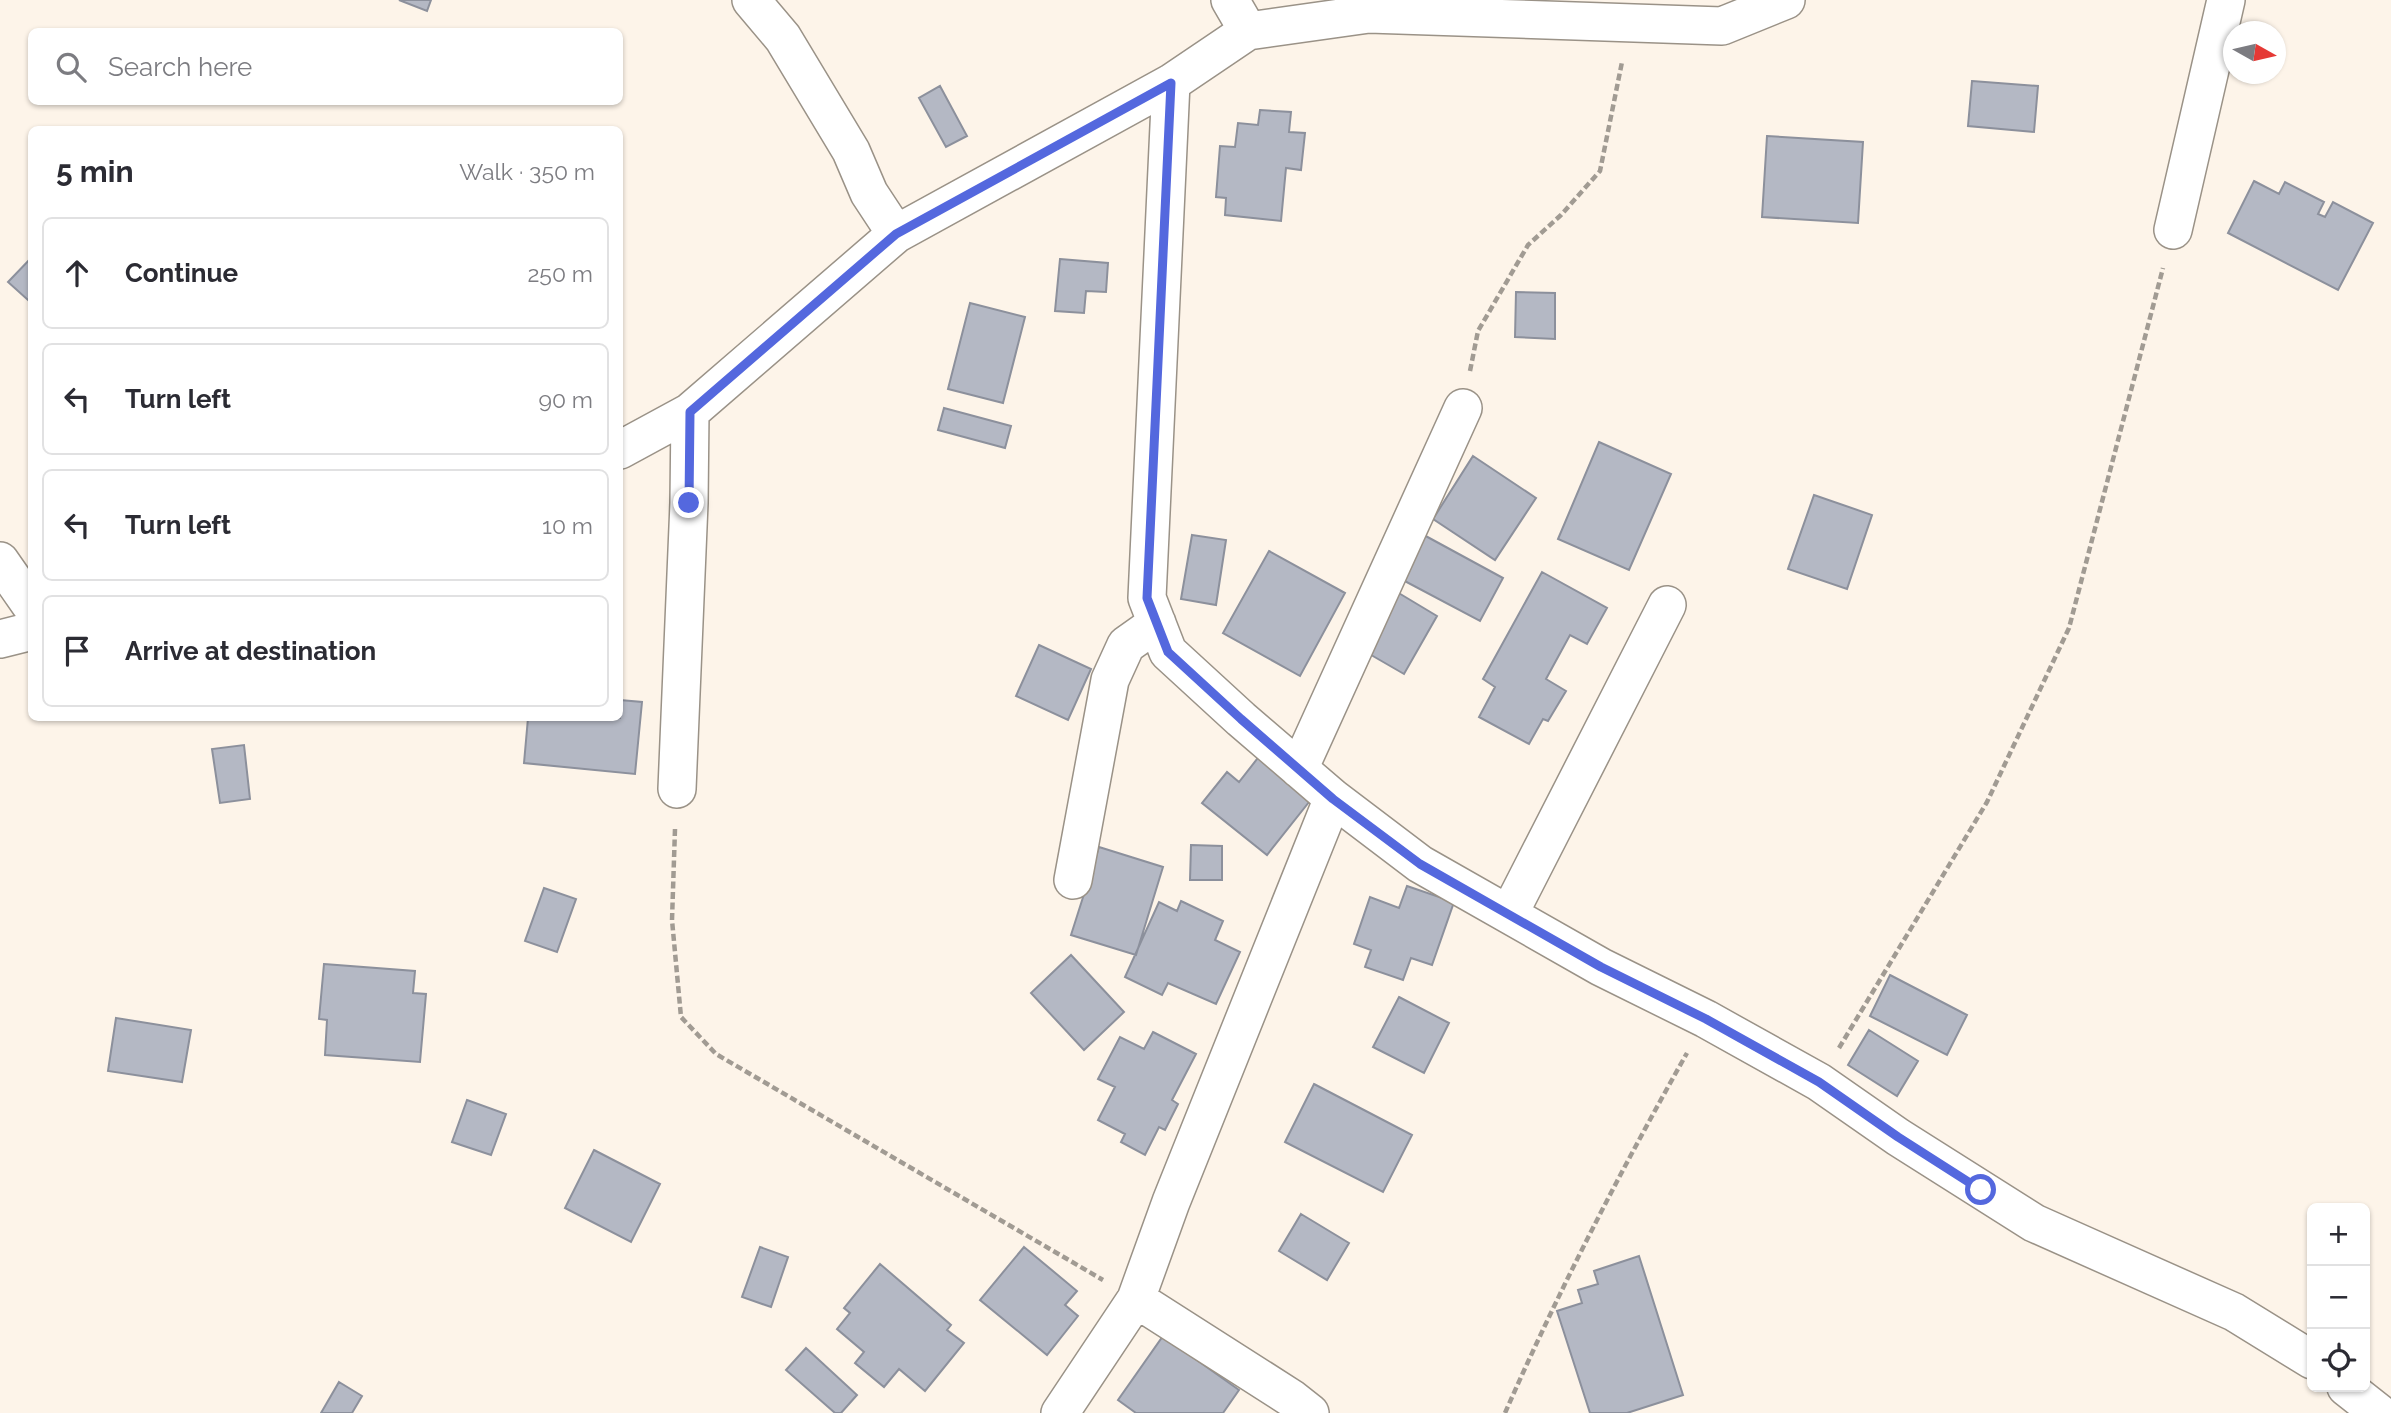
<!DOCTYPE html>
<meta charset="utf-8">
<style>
body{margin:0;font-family:Raleway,sans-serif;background:#f7f7f7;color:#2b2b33}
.controls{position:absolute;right:21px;bottom:21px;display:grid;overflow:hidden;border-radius:10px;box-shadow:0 2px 5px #0004}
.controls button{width:63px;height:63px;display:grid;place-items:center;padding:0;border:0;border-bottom:2px solid #e1e1e2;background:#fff;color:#2b2b33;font:35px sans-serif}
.compass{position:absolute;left:2223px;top:21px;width:63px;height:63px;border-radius:50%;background:#fff;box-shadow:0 2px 5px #0004;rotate:98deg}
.stop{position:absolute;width:21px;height:21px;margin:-16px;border:5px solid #5468de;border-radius:50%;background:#fff}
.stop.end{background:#5468de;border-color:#fff;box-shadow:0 2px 7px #0008}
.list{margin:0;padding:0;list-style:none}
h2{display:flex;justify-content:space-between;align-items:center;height:91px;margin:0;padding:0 28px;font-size:30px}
h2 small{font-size:23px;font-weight:400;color:#7c7c81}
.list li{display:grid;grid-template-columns:46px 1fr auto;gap:21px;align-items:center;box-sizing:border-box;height:112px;margin:0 14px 14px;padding:0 14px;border:2px solid #e1e1e2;border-radius:10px}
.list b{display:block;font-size:26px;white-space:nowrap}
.list em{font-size:23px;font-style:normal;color:#7c7c81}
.icon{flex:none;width:38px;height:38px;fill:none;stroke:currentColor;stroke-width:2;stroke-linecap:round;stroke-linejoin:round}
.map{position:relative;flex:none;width:2391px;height:1413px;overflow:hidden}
.search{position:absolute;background:#fff;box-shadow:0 2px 5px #0004;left:28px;top:28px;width:595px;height:77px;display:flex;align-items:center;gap:18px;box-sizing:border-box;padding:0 24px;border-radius:10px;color:#7c7c81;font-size:26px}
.panel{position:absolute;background:#fff;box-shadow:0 2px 5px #0004;left:28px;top:126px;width:595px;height:595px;border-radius:10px}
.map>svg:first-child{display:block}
.building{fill:#b4b8c4;stroke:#8c909c;stroke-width:2}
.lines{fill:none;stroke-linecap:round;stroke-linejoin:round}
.street-casing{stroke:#9a9287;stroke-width:40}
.path{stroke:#a19b93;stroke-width:4.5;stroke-dasharray:7 3.5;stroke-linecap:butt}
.street{stroke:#fff;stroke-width:37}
.route{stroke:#5468de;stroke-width:9}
</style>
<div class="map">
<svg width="2391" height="1413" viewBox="0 0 2391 1413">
<rect width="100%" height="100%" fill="#fdf4e9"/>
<!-- building -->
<path class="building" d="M399 0H431L427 11Z
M1972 81 2038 86 2034 132 1968 126Z
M940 86 967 136 946 147 919 98Z
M1260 110 1291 112 1289 132 1305 133 1301 170 1286 168 1281 221 1225 215 1226 198 1216 197 1220 146 1235 147 1238 123 1258 125Z
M1767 136 1863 142 1858 223 1762 217Z
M2254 181 2279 194 2285 182 2324 202 2318 214 2325 217 2333 202 2373 223 2338 290 2228 233Z
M32 257V297L28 300 8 282Z
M1060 259 1108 263 1106 292 1086 291 1084 313 1055 311Z
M1516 292 1555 293V339L1515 337Z
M970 303 1025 317 1003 403 948 389Z
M944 408 1011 426 1005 448 938 430Z
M1599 442 1671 474 1629 570 1558 539Z
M1473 456 1536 498 1495 560 1433 519Z
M1814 495 1872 515 1847 589 1788 569Z
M1422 534 1503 578 1480 621 1399 578Z
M1192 535 1226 540 1216 605 1181 599Z
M1269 551 1345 593 1300 676 1223 633Z
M1542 572 1607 608 1587 644 1570 635 1546 679 1566 691 1548 721 1543 719 1529 744 1479 717 1495 687 1483 679Z
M1392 589 1437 616 1404 674 1359 648Z
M1039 645 1091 669 1068 720 1016 696Z
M620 700 642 702 635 774 524 763 528 718H620Z
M244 745 250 799 220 803 212 749Z
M1261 754 1313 797 1267 855 1202 803 1227 772 1239 782Z
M1191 845 1222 846V880H1190Z
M1099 847 1163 867 1136 955 1071 935Z
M1407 886 1454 902 1432 965 1411 958 1403 980 1365 967 1371 950 1354 944 1370 897 1399 908Z
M544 888 576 899 557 952 525 941Z
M1181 901 1223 921 1215 940 1240 952 1216 1004 1168 983 1162 995 1125 977 1159 902 1177 911Z
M1071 955 1124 1012 1084 1050 1031 993Z
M324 964 415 971 413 993 426 994 420 1062 325 1055 327 1020 319 1019Z
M1890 975 1967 1015 1947 1055 1870 1016Z
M1399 997 1449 1023 1424 1073 1373 1047Z
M116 1018 191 1030 182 1082 108 1071Z
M1869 1030 1918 1061 1897 1096 1848 1065Z
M1153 1032 1196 1054 1172 1100 1178 1104 1165 1130 1159 1127 1145 1155 1121 1142 1125 1134 1098 1120 1115 1087 1098 1079 1120 1037 1144 1049Z
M1314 1084 1412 1135 1383 1192 1285 1142Z
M467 1100 506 1114 491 1155 452 1142Z
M594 1150 660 1184 631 1242 565 1208Z
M1301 1214 1349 1243 1327 1280 1279 1251Z
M760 1247 788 1257 771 1307 742 1297Z
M1024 1247 1077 1291 1065 1305 1078 1316 1047 1355 980 1300Z
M1639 1256 1683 1395 1627 1413H1590L1557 1311 1582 1303 1578 1290 1598 1284 1594 1271Z
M880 1264 951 1325 947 1330 964 1343 925 1391 899 1369 884 1387 855 1363 864 1352 837 1329 850 1313 844 1308Z
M1163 1336 1239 1390 1223 1413H1136L1118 1400Z
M806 1348 857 1395 841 1413H835L786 1370Z
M339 1382 362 1396 352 1413H321Z"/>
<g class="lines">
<defs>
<path id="street" d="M751 0 783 38 851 151 869 193 896 234
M1230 0 1248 31
M1171 83 1147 598 1168 652 1241 719 1333 798 1420 864 1601 967 1706 1019 1819 1082 1898 1137 2034 1223 2234 1312 2312 1360
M2173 230 2226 0
M620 450 690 412 896 234 1171 83 1248 31 1369 14 1722 26 1786 0
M0 561 32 607
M0 639 32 631
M1299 769 1463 408
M677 789 689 503 690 412
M1073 880 1110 680 1126 645 1157 623
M1509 914 1667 605
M1136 1299 1291 1398 1310 1413
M2346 1387 2379 1413
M1060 1413 1136 1299 1171 1202 1333 798"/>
</defs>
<!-- street casing -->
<use href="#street" class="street-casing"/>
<!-- path -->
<path class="path" d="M1470 371 1478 331 1528 245 1561 215 1600 171 1622 62
M675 829 672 920 681 1017 716 1054 1103 1280
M1839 1048 1987 802 2069 628 2163 268
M1505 1413C1559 1290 1621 1170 1687 1053"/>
<!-- street -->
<use href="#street" class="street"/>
</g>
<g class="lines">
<!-- route -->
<path class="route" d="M689 503 690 412 896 234 1171 83 1147 598 1168 652 1241 719 1333 799 1420 864 1601 967 1706 1019 1819 1082 1898 1137 1981 1190"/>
</g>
</svg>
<div class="controls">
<button>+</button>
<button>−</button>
<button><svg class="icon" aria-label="locate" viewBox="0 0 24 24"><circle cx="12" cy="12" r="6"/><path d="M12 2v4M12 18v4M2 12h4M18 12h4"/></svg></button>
</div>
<svg class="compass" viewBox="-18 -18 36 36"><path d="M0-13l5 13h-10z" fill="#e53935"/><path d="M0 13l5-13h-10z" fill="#7c7c81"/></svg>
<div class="stop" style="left:1981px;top:1190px"></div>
<div class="stop end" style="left:689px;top:503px"></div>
<div class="search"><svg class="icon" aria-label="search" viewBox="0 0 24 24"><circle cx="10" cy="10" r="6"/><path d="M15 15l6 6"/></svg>Search here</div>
<section class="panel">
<h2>5 min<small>Walk · 350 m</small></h2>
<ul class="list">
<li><svg class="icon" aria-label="ahead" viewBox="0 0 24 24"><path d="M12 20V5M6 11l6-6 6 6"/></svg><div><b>Continue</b></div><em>250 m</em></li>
<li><svg class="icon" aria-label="left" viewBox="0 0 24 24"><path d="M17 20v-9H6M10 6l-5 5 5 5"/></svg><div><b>Turn left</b></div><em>90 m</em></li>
<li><svg class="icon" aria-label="left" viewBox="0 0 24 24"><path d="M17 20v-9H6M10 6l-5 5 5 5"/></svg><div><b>Turn left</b></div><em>10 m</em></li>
<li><svg class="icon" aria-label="arrive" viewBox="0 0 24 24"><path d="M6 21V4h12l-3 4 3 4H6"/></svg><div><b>Arrive at destination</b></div></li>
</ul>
</section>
</div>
